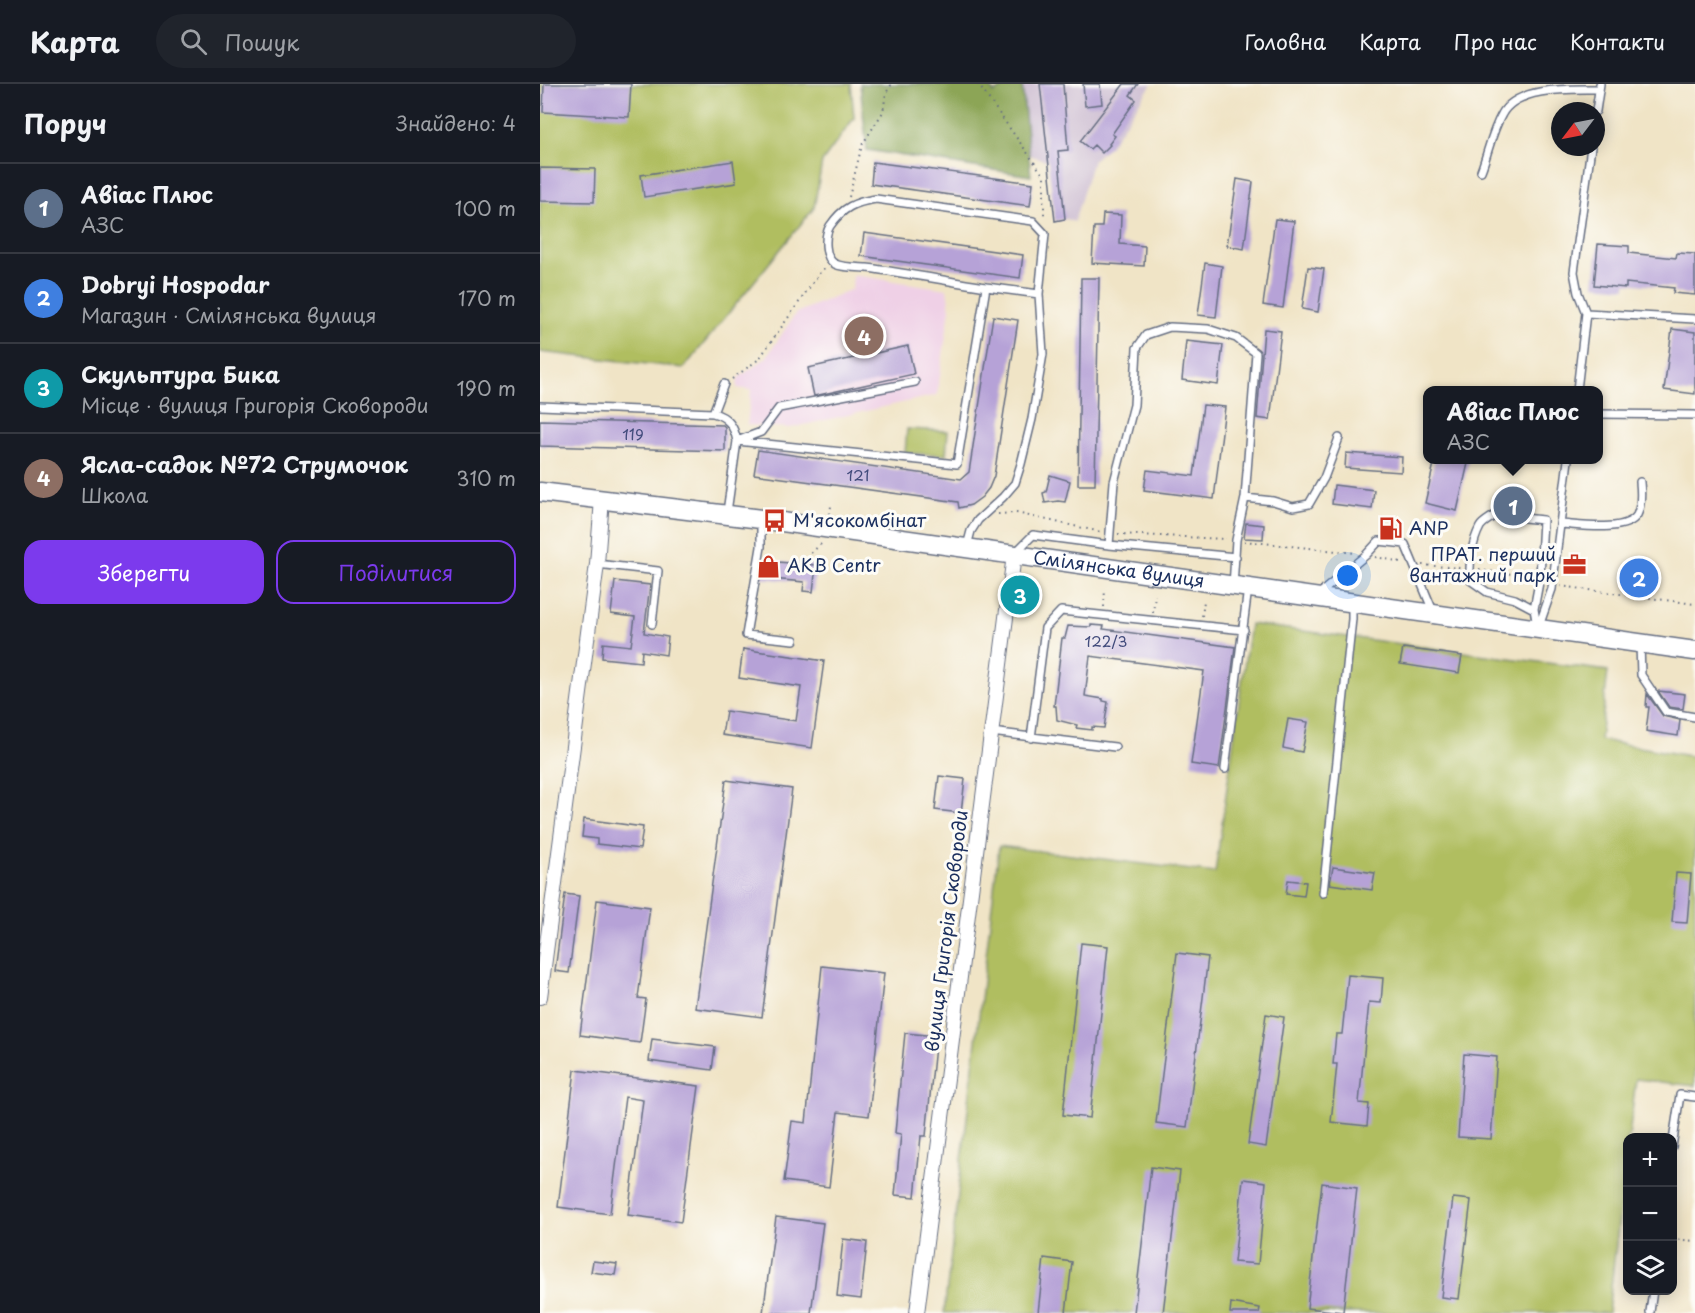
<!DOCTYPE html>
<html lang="uk">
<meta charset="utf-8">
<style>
body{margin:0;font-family:"Playpen Sans",sans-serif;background:#20242c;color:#f1f3f6}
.controls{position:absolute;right:18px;bottom:18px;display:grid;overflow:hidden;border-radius:12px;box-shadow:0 3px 15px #0003}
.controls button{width:54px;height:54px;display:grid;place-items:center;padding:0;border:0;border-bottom:2px solid #363941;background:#171b24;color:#f1f3f6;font:30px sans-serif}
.compass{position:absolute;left:1011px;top:18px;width:54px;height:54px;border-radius:50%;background:#171b24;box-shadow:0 3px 15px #0003;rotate:238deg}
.you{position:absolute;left:808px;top:492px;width:21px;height:21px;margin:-15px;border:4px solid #fff;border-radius:50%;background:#1a73e8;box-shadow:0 0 0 9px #1a73e833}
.badge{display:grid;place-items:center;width:39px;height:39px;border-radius:50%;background:#7c3aed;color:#fff;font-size:20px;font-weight:700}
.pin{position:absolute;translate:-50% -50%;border:3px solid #fff;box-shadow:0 2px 6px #0006}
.popup{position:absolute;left:883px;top:302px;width:180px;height:78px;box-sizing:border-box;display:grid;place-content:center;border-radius:12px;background:#171b24;filter:drop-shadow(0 2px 4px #0005);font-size:20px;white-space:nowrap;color:#9ea1a6}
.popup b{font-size:22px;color:#f1f3f6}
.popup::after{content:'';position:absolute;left:50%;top:100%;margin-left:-12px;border:12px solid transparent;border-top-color:#171b24}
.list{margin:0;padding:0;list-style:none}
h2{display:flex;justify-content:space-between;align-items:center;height:78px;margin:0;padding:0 24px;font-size:26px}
h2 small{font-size:20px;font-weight:400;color:#9ea1a6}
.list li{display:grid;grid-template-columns:39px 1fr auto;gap:18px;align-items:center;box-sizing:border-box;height:90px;padding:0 24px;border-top:2px solid #363941}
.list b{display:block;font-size:22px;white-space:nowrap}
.list p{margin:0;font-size:20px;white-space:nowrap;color:#9ea1a6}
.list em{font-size:20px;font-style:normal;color:#9ea1a6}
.actions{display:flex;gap:12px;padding:18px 24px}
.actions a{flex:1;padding:14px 0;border:2px solid #7c3aed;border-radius:18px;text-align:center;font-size:21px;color:#7c3aed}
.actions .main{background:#7c3aed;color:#fff}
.icon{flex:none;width:33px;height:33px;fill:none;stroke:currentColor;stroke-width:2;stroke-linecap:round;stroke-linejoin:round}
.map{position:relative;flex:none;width:1155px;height:1229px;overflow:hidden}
header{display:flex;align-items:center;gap:36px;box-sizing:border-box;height:84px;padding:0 30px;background:#171b24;border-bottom:2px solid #363941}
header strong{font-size:28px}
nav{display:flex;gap:33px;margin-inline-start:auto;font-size:21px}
.search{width:420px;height:54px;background:#20242c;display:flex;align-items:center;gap:15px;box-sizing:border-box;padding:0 21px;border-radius:33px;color:#9ea1a6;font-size:22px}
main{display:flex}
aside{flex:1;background:#171b24}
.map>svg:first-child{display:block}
.built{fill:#efd0e6}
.industrial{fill:#cdbed2}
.green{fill:#b0be61;stroke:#667660;stroke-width:1.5}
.forest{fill:#8ca557;stroke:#546a5a;stroke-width:1.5}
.building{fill:#b6a2d7}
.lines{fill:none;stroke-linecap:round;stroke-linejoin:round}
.lane-casing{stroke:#666e82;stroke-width:10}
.street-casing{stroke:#666e82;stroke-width:16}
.secondary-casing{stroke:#666e82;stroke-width:21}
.path{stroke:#666e82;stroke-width:2;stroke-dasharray:1.5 4.5;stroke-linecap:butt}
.lane{stroke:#fff;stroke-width:7}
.street{stroke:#fff;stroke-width:14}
.secondary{stroke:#fff;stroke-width:18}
.labels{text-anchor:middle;stroke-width:6;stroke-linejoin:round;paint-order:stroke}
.number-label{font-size:15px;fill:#424c7c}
.poi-label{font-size:18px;fill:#1b2f5e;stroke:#fdfcf7;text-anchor:start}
.street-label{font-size:18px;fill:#1b2f5e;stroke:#fdfcf7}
</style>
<header>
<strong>Карта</strong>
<div class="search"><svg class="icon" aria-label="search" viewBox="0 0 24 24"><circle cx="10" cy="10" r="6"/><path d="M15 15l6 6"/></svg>Пошук</div>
<nav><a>Головна</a><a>Карта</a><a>Про нас</a><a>Контакти</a></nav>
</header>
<main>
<aside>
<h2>Поруч<small>Знайдено: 4</small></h2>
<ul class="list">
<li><span class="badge" style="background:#5c6f8a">1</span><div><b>Авіас Плюс</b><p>АЗС</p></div><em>100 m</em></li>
<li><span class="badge" style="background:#3f7fe0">2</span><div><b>Dobryi Hospodar</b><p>Магазин · Смілянська вулиця</p></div><em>170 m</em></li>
<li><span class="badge" style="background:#0f9aa8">3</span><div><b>Cкульптура Бика</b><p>Місце · вулиця Григорія Сковороди</p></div><em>190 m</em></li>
<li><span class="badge" style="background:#8d6e63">4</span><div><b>Ясла-садок №72 Струмочок</b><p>Школа</p></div><em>310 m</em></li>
</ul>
<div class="actions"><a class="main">Зберегти</a><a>Поділитися</a></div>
</aside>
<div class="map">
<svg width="1155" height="1229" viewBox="0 0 1155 1229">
<rect width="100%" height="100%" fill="#fdfcf7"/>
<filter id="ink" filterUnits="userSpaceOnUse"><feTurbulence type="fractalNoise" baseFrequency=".0167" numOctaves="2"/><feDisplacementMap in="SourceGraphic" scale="12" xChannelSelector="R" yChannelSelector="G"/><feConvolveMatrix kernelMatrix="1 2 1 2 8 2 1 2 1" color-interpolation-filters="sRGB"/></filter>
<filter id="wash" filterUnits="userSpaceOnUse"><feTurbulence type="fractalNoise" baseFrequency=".008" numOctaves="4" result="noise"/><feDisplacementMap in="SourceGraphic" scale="24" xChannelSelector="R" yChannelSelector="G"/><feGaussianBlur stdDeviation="1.35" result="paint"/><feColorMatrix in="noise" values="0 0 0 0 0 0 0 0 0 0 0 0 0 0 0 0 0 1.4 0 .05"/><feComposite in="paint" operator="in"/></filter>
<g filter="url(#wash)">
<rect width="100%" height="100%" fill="#f0e4c6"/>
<!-- built -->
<path class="built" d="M313 191 407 205 410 225 397 311 250 344 207 341 211 306 197 304 198 294 226 274 256 229 312 205Z"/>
<!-- industrial -->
<path class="industrial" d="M471 0H612L570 61 553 76 534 138 526 135 515 137 508 77 486 70Z"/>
<!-- green -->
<path class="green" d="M0 0H311L314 34 282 78 274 124 144 284 0 268Z
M367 345 408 347 406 371 365 369Z
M710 540 1068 587 1060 656 1155 673V1002L1096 995 1089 1053 1088 1054 1087 1067 1068 1229H404L459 762 675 789Z"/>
<!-- forest -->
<path class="forest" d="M320 0H448L454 9 469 0H482L491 92 327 66Z"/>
<g id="blocks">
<!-- building -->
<path class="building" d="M4 0H91L89 33 3 28Z
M500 0H523L528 66 518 67 525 135 515 137Z
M543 0H560L562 20 545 22Z
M584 0H598L590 11 596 16 572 50 575 52 569 60 570 61 562 69 554 61 550 65 540 57Z
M193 77 196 99 104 113 101 91Z
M333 78 493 99 490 122 331 100Z
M0 84 55 85 54 118 0 117Z
M697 95 713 98 704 165 687 162Z
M563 130 581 131 580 160 605 162 604 182 552 179 554 143H562Z
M735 135 754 137 743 224 723 221Z
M324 149 483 171 480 194 321 172Z
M1058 160 1089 162V169L1136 174 1137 169 1155 170V211L1133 209 1134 204 1086 199V204L1054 201Z
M665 179 682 182 676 233 658 231Z
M768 183 784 185 778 228 762 225Z
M541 194H559L555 401H538Z
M453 232 478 236 454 392 449 404 442 413 431 421 419 424 418 418 214 390 218 366 421 395 429 388Z
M724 245 741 247 730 336 717 334Z
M1132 245 1155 248V310L1124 306Z
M646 257 683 261 678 301 642 296Z
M368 262 374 290 274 312 268 284Z
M663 321 685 323 674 415 604 406 607 386 654 392Z
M0 336 183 341 185 343V367L0 362Z
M806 369 862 373 861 388 805 384Z
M895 375H929L917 427 885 419Z
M510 391 530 397 525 418 518 417 505 419 503 409 506 408Z
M794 401 834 406 832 425 792 420Z
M706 439 724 441 723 455 704 454Z
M224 477 276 481 273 508 263 507 264 498 221 494Z
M75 497 110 501 104 549 128 553 126 571 102 567 101 578 62 574 63 559 91 562 95 533 71 530Z
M551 541 564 542 563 545 695 563 679 684 651 680 664 587 550 572 545 612 563 615V617L568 618 564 644 552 643V646L536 644 537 641 517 636 516 622H514L522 554H525L528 542 551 543Z
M863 564 922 572 919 589 860 580Z
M203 565 284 577 272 664 182 651 186 627 256 637 261 603 199 594Z
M1118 607 1145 610 1143 625 1129 623Z
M1107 610 1123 632 1140 636 1138 652 1106 647 1109 623H1106Z
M748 635 768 638 762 668 743 664Z
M399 692 425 695 421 729 395 726Z
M186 696 252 705 222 933 155 924Z
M44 735 103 743 100 765 57 760V755L42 753Z
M793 783 835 789 832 806 790 800Z
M1136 789 1151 790 1147 839 1132 838Z
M748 796 766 798 764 812 746 810Z
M25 810 39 812 29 889 15 887Z
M57 816 110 823 98 914 106 915 100 959 40 951Z
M541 859 568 862 550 1034 523 1031Z
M637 869 668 873 647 1043 616 1039Z
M282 882 344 889 329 1032 298 1028 289 1103 244 1097 252 1037 266 1039Z
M808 891 843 894 841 919 829 918 819 1019 829 1020 827 1042 791 1038 797 980H793L796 950H802Z
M726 930 744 933 726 1063 708 1060Z
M365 949 396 952 386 1052H381L375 1113 355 1111 361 1050 355 1049Z
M112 955 175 963 172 986 109 977Z
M924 970 957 973 951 1055 918 1053Z
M35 986 159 1002 141 1138 88 1131 103 1016 85 1013 70 1130 18 1123Z
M611 1083 640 1087 623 1229H594Z
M703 1095 726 1098 718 1180 694 1178Z
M782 1099 817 1104 803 1228 767 1224Z
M913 1114 931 1116 919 1215 901 1213Z
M236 1133 283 1139 271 1229H223Z
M303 1155 327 1158 321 1215 297 1212Z
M504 1174 532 1178 526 1229H498Z
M53 1177 77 1180 75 1191 51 1188Z
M691 1219 720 1224 719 1229H690Z"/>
</g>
</g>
<g filter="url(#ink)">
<use href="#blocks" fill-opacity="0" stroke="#666e82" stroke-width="1.5"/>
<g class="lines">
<defs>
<path id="lane" d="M1056 27 1060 0
M941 87C948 69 952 47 962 30 977 2 1032 5 1059 5
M1046 229 1038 209 1034 188 1051 63
M375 298 239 324 221 348 197 357 417 380 446 203 499 210
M1037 306 1046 229 1155 235
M0 322 173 329C188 333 194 342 197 357L187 428
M173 329 184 300
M1058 330 1155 331
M705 414 733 417 753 423 769 420 784 394 799 354
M221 438V463L206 551 254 556
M1020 440C1039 441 1086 449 1097 431 1102 421 1101 408 1100 398
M569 461 574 398 594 321 597 264 606 251 630 243 668 245 696 254 716 269 705 414 696 456 693 502
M427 462 431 447 438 436 463 413 475 399 481 380 492 335 503 270 499 210 505 150 493 137 336 115C315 118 303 123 290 142 284 152 284 174 295 180 303 184 318 183 327 184 367 189 407 197 446 203
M476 468 493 451 569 461 696 473
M57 480 118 487 112 540
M778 511 826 471 839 457 865 460 893 527
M994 525 975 515 947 508 930 496C929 479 932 458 940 443 943 438 950 435 955 431L1003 436 1000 493 994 525 997 542
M999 542 1012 505 1028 376
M1100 560 1101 591 1126 628 1155 633
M451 648 575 663
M491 654 505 544 521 527 704 546
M685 685 708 504
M783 809 812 535V519
M1132 1063 1140 1011 1155 1013
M1110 1228 1113 1206"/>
<path id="street" d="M0 913 57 480 62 415
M377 1229 474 471"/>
<g id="secondary">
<path id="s1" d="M0 408 221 435 1155 567"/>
</g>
</defs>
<!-- lane casing -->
<use href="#lane" class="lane-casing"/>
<!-- street casing -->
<use href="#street" class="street-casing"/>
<!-- secondary casing -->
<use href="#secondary" class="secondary-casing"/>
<!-- path -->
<path class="path" d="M438 0 504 92V135
M309 113 322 61 343 28 346 9 352 0
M192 295 219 275 281 187 286 183
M290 430 291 422
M458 430 476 429 561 448
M578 450 686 455
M704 457 815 469
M271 469 282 459
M835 473 862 478
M882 481 921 484
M939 486 990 492
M1020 502 1155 520
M564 523 565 505
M613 529 615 511
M662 532 664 517
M1132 1155 1155 1157"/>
<!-- lane -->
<use href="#lane" class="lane"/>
<!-- street -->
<use href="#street" class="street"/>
<!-- secondary -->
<use href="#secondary" class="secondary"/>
</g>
</g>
<!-- icons -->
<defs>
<symbol id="bus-bare" viewBox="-9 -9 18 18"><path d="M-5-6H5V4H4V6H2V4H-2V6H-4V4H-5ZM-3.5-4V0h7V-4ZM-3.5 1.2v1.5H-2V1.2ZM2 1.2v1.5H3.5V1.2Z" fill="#c8321e" stroke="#fdfcf7" stroke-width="2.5" paint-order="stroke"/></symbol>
<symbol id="fuel-bare" viewBox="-9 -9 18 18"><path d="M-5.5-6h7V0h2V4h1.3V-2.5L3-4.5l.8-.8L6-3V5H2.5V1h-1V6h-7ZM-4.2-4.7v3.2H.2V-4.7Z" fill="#c8321e" stroke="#fdfcf7" stroke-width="2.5" paint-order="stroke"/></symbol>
<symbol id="office-bare" viewBox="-9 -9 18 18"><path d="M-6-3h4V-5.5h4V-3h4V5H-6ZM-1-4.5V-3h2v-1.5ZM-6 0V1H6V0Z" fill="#c8321e" stroke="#fdfcf7" stroke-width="2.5" paint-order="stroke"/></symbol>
<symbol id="shop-bare" viewBox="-9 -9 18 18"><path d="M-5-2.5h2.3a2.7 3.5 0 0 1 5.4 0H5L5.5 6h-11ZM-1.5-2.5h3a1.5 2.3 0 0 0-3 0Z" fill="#c8321e" stroke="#fdfcf7" stroke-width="2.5" paint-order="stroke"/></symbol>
</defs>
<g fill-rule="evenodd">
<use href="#bus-bare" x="218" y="420" width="33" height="33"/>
<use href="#fuel-bare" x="834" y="428" width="33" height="33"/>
<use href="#office-bare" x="1018" y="464" width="33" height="33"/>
<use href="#shop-bare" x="212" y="466" width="33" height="33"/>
</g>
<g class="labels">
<!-- number labels -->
<g class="number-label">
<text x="93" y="356">119</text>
<text x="318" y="397">121</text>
<text x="566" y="563">122/3</text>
</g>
<!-- poi labels -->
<g class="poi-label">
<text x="253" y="443">М'ясокомбінат</text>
<text x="869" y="451">ANP</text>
<text x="1016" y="477" text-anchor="end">ПРАТ. перший<tspan x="1016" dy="21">вантажний парк</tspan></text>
<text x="247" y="488">AKB Centr</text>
</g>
<!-- street labels -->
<g class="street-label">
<text dy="6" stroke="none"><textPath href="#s1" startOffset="584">Смілянська вулиця</textPath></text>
<text transform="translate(407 847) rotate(-83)" y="6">вулиця Григорія Сковороди</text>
</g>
</g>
</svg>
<div class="controls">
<button>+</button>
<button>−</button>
<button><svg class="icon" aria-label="layers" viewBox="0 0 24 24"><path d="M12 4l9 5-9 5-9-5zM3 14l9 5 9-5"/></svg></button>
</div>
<svg class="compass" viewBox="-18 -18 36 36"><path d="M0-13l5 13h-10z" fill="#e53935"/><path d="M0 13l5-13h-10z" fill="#9ea1a6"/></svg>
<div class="you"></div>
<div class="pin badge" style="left:973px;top:422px;background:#5c6f8a">1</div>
<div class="popup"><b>Авіас Плюс</b>АЗС</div>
<div class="pin badge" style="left:1099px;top:494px;background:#3f7fe0">2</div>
<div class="pin badge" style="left:480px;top:511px;background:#0f9aa8">3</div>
<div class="pin badge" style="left:324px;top:252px;background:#8d6e63">4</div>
</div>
</main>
